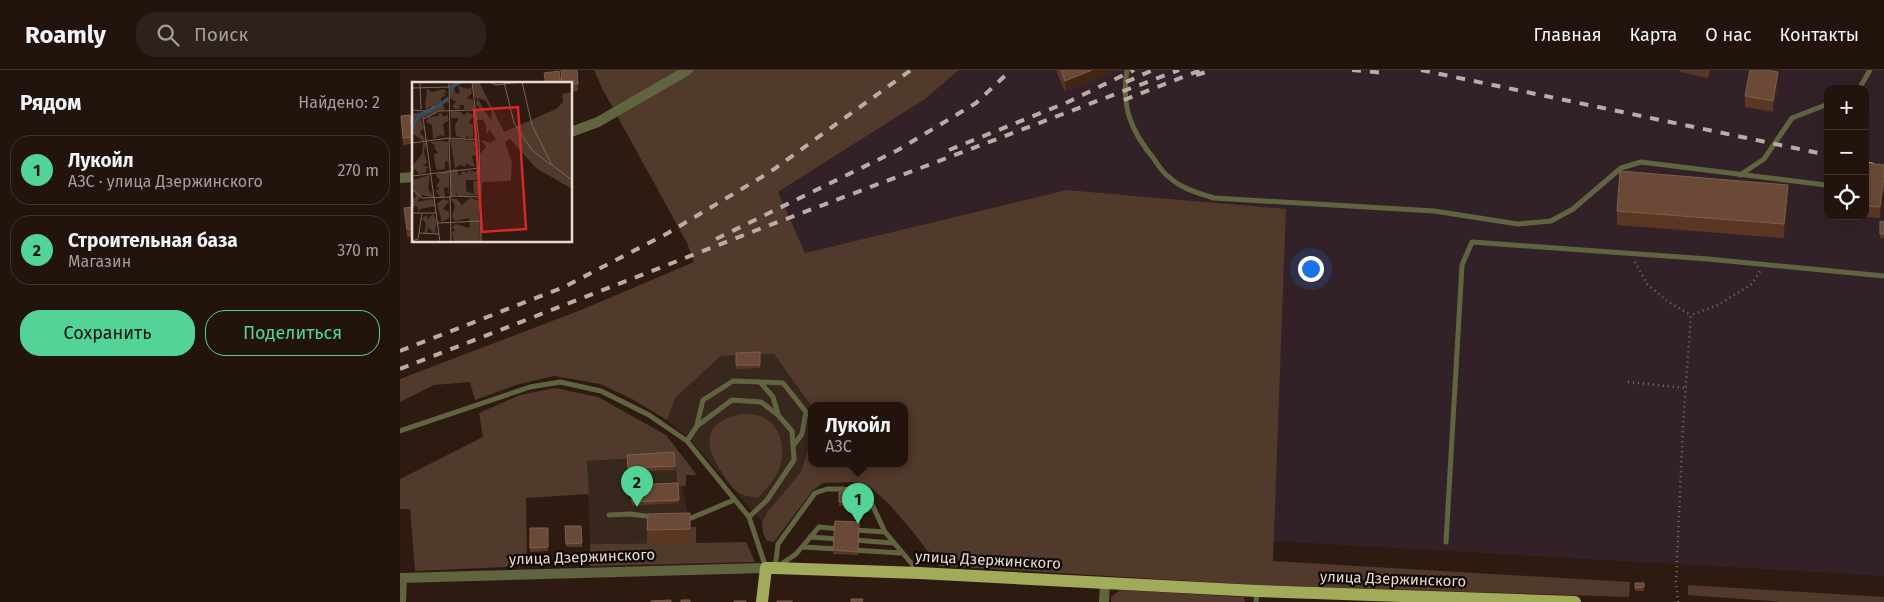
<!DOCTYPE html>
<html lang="ru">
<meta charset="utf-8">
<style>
body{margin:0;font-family:"Fira Sans",sans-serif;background:#2e211b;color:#f1f3f6}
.controls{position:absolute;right:15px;top:15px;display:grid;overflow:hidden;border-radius:10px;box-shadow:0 5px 20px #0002}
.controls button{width:45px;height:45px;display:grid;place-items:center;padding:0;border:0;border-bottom:1px solid #3f332e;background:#22140d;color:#f1f3f6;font:25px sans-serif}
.you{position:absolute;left:910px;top:198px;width:18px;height:18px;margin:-12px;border:4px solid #fff;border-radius:50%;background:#1a73e8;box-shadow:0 0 0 8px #1a73e833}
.badge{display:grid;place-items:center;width:32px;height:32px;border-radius:50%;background:#53d396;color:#111;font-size:16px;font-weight:700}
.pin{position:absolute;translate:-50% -41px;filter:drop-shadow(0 1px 2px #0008)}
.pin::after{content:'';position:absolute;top:26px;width:18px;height:15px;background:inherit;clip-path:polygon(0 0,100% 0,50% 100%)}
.popup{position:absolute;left:408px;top:332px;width:100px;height:65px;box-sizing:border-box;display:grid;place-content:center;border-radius:10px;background:#22140d;filter:drop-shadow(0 1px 4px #0005);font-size:16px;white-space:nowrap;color:#a29e9d}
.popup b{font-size:19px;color:#f1f3f6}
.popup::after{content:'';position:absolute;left:50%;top:100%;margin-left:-10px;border:10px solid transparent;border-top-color:#22140d}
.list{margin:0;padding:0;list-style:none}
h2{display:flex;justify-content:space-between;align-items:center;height:65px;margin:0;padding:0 20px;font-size:21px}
h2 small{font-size:16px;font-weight:400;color:#a29e9d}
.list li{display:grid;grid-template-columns:32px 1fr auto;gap:15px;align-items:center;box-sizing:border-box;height:70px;margin:0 10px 10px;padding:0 10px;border:1px solid #3f332e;border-radius:20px}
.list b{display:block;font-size:19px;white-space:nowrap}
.list p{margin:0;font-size:16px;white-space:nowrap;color:#a29e9d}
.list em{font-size:16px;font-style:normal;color:#a29e9d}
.actions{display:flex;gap:10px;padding:15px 20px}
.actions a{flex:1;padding:11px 0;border:1px solid #53d396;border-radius:20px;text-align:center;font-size:18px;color:#53d396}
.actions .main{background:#53d396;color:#111}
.icon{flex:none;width:28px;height:28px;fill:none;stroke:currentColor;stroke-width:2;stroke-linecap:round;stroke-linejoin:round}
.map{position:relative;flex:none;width:1484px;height:532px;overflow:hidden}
header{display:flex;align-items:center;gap:30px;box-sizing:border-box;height:70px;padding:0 25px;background:#22140d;border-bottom:1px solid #3f332e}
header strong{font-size:24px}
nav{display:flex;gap:28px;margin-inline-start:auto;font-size:18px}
.search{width:350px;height:45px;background:#2e211b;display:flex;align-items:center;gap:12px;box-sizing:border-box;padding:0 18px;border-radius:20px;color:#a29e9d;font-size:19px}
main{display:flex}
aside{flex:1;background:#22140d}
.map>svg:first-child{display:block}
.commercial{fill:#37271d}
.industrial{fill:#332128;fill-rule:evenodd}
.green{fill:#51392c}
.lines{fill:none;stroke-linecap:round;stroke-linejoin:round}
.path{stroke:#7f6e66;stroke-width:2.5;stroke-dasharray:1 4;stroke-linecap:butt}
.service{stroke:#606540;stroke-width:5}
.minor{stroke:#606540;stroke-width:10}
.primary{stroke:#a1ab5a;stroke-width:12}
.rail{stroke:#bbaca5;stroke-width:4;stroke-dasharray:9 9;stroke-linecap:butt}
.wall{fill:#5b3723}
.shaded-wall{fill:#422514}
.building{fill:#6a4936;stroke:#7d5f4f}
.labels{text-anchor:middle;stroke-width:4.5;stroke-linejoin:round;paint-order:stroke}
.street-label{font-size:15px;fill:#e7d9d3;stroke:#0f0804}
.inset-river{fill:none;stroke:#26566d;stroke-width:2.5}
.inset-road{fill:none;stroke:#77675f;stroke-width:1}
.view{fill:#d62828;fill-opacity:0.15;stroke:#d62828;stroke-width:2.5}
.inset-edge{fill:none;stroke:#e7d9d3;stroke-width:2.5}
</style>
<header>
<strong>Roamly</strong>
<div class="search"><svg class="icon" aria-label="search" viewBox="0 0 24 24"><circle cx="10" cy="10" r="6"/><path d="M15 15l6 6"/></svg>Поиск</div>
<nav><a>Главная</a><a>Карта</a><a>О нас</a><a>Контакты</a></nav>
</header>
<main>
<aside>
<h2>Рядом<small>Найдено: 2</small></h2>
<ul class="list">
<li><span class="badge">1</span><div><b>Лукойл</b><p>АЗС · улица Дзержинского</p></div><em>270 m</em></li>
<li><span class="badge">2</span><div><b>Строительная база</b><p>Магазин</p></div><em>370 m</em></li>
</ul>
<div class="actions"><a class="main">Сохранить</a><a>Поделиться</a></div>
</aside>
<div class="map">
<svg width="1484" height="532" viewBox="0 0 1484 532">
<rect width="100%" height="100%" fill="#2d1b11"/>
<!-- commercial -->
<path class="commercial" d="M374 284 412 337V365L401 402 368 441 362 452 289 368 267 350 275 328 321 286Z
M274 386 279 416H282L289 449 290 473 190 474 187 391Z"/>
<!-- industrial -->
<path class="industrial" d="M559 0H1484V506L873 471 886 139 667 120 405 183 378 122 525 29ZM1428 19H1465V146H1428Z"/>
<!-- green -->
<path class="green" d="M194 0H559L525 29 378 122 405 183 667 120 886 139 873 491 1230 512 1229 527 857 515 539 496 513 462 489 434 469 416 453 412 423 413 413 420 374 472 367 471 363 463 362 452 368 441 401 402 412 365V393H504V335H412V337L374 284 321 286 275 328 267 350 232 329 200 314 154 306 116 315 75 330 70 312 34 315 0 332V309L181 240 294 192 287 173 203 20Z
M155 318 198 327 266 365 297 405H286V416H278L274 386 187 391 189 424 126 428 127 496 15 501 10 439H0V409L83 367 79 343 120 325Z
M341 344C346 344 352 344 357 345 382 352 388 382 377 404 373 412 364 421 358 428 352 427 344 426 339 423 332 419 326 408 321 401 302 372 305 352 341 344Z
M290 457H296V473L346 472 355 492 190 496V474L290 473Z
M1288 515 1484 527V532H1382L1288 525Z
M720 520 844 527 845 532H711V527Z"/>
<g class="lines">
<!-- path -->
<path class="path" d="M1235 192 1247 214 1267 231 1291 245
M1228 312 1285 318
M1278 532 1276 512 1283 356 1291 245 1318 235 1352 214 1360 201"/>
<!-- service -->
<path class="service" d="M727 0C721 37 731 61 754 89 758 95 763 103 769 107 782 119 798 123 814 128L1034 141 1118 154 1151 151 1173 139 1221 98 1241 92 1426 115
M1459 19 1470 0
M1340 105 1364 89 1392 48 1428 34
M360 312 383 313 406 342 402 364 393 376
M297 355 303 330 333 311 360 312 373 327 378 344
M0 361 130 317 160 312 201 321 249 345 287 371 349 447 366 498
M287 371 297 356 332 330 361 332 378 345 392 361 394 390 367 430 349 447
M209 445 230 444 253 447
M284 451 334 430
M454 460 485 462
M410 467 440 469
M454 470 493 473
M1046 472 1062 195 1072 172 1308 189 1484 206
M403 477 438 479
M452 480 501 483
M380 495 396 484 419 457 440 459
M375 498 378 474 415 423 427 419H441L461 421 470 430 485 462 517 500
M856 532 857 522"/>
<!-- minor -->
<path class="minor" d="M171 62 198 52 288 0
M0 108 14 107
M0 508 366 498
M1 532 2 508
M704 532 705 512"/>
<!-- primary -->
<path class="primary" d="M362 532 366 498H375L519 503 857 521 1175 532"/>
<!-- rail -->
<path class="rail" d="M952 0 985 3
M1021 0 1428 85
M796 5 813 0
M726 12 753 0
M724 30 801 0
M549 80 668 32 734 0
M1465 93 1484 97
M316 169 498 80 576 33 611 0
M0 281 164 217 268 163 370 102 511 0
M0 299 357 160 779 0"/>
</g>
<!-- wall -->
<path class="wall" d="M161 0H177L178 21 171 22V14H162Z
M656 0H717L665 22Z
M1280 0H1310L1308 8 1280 2Z
M1378 13 1373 42 1345 37V26Z
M1 46 12 67V74L3 75Z
M1465 93 1484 95V122H1483L1480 148 1461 146H1465Z
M1388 129 1384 168 1217 155V141Z
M14 137V166L7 167 4 138Z
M1480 151 1484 152V168H1480Z
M360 282V298L336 299V283Z
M274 382 275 400 228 402 227 385Z
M278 413 279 433 232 436 231 415Z
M439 422 458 423V437L439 436Z
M290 443V473L247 474V460Z
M435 451 459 452 458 485 433 484Z
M165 456H181L182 477H166Z
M130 458H148V481L130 482Z
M1235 513H1244V521H1235Z"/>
<!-- shaded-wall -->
<path class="shaded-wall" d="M692 0H717L665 22V11Z
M1378 2V13L1373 42V31Z
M1483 111V122L1480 148V137Z
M1388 115V129L1384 168V154Z"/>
<!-- building -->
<path class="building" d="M161 0H177L178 14H162Z
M661 0H692L665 11Z
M1350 0H1364L1378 2 1373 31 1345 26Z
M159 1 161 14H146L144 3Z
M10 45 12 67 3 68 1 46Z
M1465 93 1484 95V111H1483L1480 137 1465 136Z
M1220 101 1388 115 1384 154 1217 141Z
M14 137V159H7L4 138Z
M1480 151 1484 152V164H1480Z
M360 282V295H336V283Z
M274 382 275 396 228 398 227 385Z
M278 413 279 430 232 432 231 415Z
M439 422 458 423V433L439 432Z
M290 443V459L247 460 248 444Z
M435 451 459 452 458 482 433 480Z
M165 456H181L182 473 166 474Z
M130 458H148V477L130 478Z
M1235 513H1244V517L1235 518Z
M451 529H463L462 532H451Z
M271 530V532H251V531Z
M281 530H290V532H281Z
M334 531H346V532H334Z
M377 531H392V532H377Z"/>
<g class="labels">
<!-- street labels -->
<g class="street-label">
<text transform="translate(182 487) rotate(-2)" y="5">улица Дзержинского</text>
<text transform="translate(588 490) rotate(3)" y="5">улица Дзержинского</text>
<text transform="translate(993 509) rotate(2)" y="5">улица Дзержинского</text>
</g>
</g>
<!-- overview -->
<g transform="translate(12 12)">
<rect width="160" height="160" fill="#2d1b11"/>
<path d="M42 0H52L42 6 44 12 48 11 46 4 56 7 59 5 60 11 55 16 61 18 63 27H52V23H47L48 27H43L40 24 44 20 38 16V3ZM60 0H67L92 50 144 27 151 20 150 12 160 10V107L124 86 98 57 93 60 100 81 99 99 70 100 69 129 68 72 74 65 69 58 79 61 84 57 78 49 80 29 73 18 63 16ZM15 7 20 10 32 7 35 11H31L34 13 29 16V20L34 19 36 13 37 20 31 22 33 27 9 37 12 46 8 50 14 58 11 59 0 51V32L19 28V24L14 28 13 24ZM65 16 80 40 77 49 74 52V43L71 38H65L64 29 69 28 64 22ZM39 29 49 30 52 34 55 30 62 33 57 40 61 43V57L56 56V53L53 57 44 54 43 43 47 36H39ZM28 30 32 35 36 32V39L31 42 33 55 29 53 21 57 20 43 14 40 17 35 26 34ZM38 57 61 59 64 62 62 67 65 72 60 74 63 85 54 82 53 85 48 83 43 86ZM28 59 36 60 37 87 36 79 33 80V87L25 88 23 82 22 72 26 71 22 65 24 64 18 60ZM11 60 15 61 12 69 15 81 11 83 18 86H14L15 90 7 92 3 87 0 90V85L10 72ZM45 87 47 94 52 88 55 92 56 88 63 90 66 87 67 98H54V109L62 112 61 99H66L68 113 46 114 44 111 43 115 39 113 38 88ZM37 88V114L36 106 32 105 33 115H28L24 109 28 106 24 105 28 98 23 93ZM18 93 16 107 23 116 10 113 5 120 20 117 24 124 8 127 7 130 4 123 0 127V118L4 115 0 98ZM58 116 67 118 68 160H42L40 150 43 148 40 145 43 143 40 141 57 146 58 141 57 136 43 139 40 135 43 124 39 117H45L50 123ZM31 117 37 119 31 127 37 130V136L30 140 25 122ZM21 132 25 139 23 149 26 150 21 151 16 145 15 151H12L14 142 10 136 15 133V137Z" fill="#51392c"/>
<path class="inset-river" d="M38 11 41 4 49 0M0 46 7 33 21 28 36 16"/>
<path class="inset-road" d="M8 0 9 27M37 0 38 56M60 0 67 58M78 0 84 3 108 0M92 0 102 41 120 68 139 83M110 0 120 43 140 83 160 98M0 6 38 5M0 28 14 29 23 24M11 35 28 160M12 37 27 29 64 28M37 56 39 114 68 115M0 61 37 56 67 58 69 160M0 94 67 86M0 107 10 116 40 115M38 114 39 160M0 131H25M26 141 69 139M7 151 27 152M0 159 6 157 10 131"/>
<path class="view" d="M106 25 114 147 70 150 62 28Z"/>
<rect width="160" height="160" class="inset-edge"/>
</g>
</svg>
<div class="controls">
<button>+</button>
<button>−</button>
<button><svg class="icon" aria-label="locate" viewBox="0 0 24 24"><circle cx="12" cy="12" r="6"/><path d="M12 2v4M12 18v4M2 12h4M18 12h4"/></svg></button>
</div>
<div class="you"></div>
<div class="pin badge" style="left:458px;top:454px">1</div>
<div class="popup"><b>Лукойл</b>АЗС</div>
<div class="pin badge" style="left:237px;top:437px">2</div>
</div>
</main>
